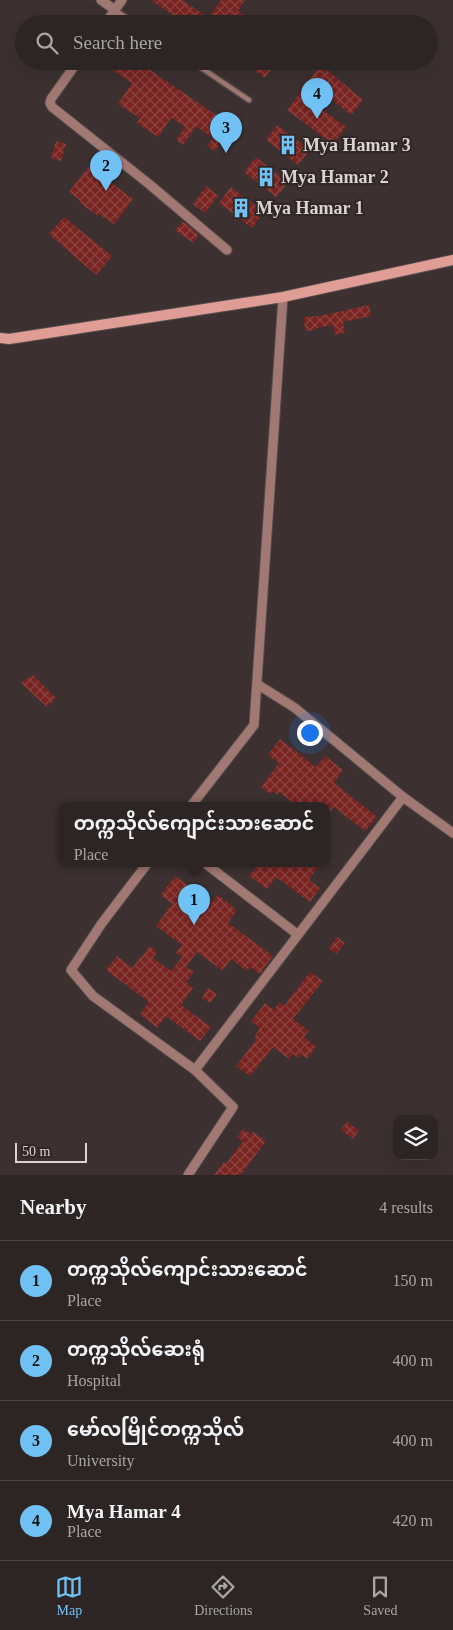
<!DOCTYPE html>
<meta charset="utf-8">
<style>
body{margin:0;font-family:"Times New Roman","Noto Sans Myanmar",serif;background:#393131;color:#f1f3f6}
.controls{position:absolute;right:15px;bottom:15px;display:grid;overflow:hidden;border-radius:10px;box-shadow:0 5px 20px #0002}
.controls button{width:45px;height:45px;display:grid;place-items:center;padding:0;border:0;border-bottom:1px solid #484241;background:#2d2524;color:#f1f3f6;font:25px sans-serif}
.scale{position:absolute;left:15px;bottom:12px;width:72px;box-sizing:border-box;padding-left:5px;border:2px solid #dad3d2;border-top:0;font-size:14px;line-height:18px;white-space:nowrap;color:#dad3d2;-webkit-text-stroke:4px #312726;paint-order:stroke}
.you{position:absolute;left:309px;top:732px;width:18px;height:18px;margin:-12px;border:4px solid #fff;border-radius:50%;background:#1a73e8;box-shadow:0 0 0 8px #1a73e833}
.badge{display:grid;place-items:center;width:32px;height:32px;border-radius:50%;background:#70c1f4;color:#111;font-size:16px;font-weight:700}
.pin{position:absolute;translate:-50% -41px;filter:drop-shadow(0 1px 2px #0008)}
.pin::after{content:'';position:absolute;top:26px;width:18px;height:15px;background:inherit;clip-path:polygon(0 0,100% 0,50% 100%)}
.popup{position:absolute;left:58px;top:802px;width:272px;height:65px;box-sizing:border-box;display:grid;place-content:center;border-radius:10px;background:#2d2524;filter:drop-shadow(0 1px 4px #0005);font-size:16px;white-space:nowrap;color:#a7a5a6}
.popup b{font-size:19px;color:#f1f3f6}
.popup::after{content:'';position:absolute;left:50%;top:100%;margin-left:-10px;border:10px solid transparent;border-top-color:#2d2524}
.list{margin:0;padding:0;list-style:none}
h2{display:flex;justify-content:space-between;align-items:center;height:65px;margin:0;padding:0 20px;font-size:21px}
h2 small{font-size:16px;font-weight:400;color:#a7a5a6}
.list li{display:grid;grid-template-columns:32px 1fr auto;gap:15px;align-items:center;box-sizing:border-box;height:80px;padding:0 20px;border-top:1px solid #484241}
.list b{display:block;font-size:19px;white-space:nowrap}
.list p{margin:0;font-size:16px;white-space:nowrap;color:#a7a5a6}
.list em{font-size:16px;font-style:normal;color:#a7a5a6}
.icon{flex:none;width:28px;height:28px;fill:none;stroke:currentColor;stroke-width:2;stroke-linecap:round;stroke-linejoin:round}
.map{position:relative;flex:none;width:453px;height:1175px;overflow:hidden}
.search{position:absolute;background:#2d2524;box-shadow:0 5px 20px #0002;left:15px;right:15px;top:15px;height:55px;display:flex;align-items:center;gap:12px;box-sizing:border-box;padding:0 18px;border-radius:28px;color:#a7a5a6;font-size:19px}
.sheet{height:385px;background:#2d2524}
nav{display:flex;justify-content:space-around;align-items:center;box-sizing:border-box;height:70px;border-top:1px solid #484241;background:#2d2524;font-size:14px;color:#a7a5a6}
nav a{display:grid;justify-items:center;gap:2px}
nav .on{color:#70c1f4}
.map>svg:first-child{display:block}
.building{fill:url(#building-cross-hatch)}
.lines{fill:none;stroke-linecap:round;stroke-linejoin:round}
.service-casing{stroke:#584e4d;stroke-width:7}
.minor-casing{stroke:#584e4d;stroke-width:11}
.secondary-casing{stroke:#584e4d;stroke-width:12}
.service{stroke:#a27873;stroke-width:4.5}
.minor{stroke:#a27873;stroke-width:9}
.secondary{stroke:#e09d96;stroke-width:10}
.labels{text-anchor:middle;stroke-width:4.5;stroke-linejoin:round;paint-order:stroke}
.poi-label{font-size:18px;font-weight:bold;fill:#dad3d2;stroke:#312726;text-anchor:start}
</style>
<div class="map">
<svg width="453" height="1175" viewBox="0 0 453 1175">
<defs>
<pattern id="building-cross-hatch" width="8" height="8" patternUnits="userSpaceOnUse" patternTransform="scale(1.25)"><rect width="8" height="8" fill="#792421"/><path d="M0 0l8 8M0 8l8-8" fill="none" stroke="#8b4340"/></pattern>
</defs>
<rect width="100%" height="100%" fill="#3c3130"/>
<!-- building -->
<path class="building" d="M151 0H182L209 18 221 0H245L238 11 257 24H186Z
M116 61H137L232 126 215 151 207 146 213 138 196 126 183 145 176 140 185 127 171 118 158 137 137 123 140 118 118 104 132 83 111 69Z
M241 61H277L265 78Z
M321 65 363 100 351 115 309 80Z
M300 93 346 127 333 144 287 110Z
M277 125 310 150 298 165 266 140Z
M56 141 66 144 61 161 51 158Z
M256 157 288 183 276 197 244 172Z
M89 166 133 199 114 224 99 214 98 216 79 202 81 201 69 192Z
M206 186 218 196 205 213 193 204Z
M231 187 264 212 252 228 219 203Z
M64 217 112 256 96 275 49 234Z
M183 221 199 235 193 243 175 230Z
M369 305 371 316 343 322 345 333 335 335 333 325 316 328V330L305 331 304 317 320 316Z
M33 675 56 698 47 707 21 683Z
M280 739 316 767 325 756 343 770 334 783 377 817 365 831 334 807 326 817V806H287L291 801 279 792 277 795 272 791 270 794 261 787 279 763 268 755Z
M258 864H320L309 880 320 888 310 902 276 877 267 889 249 876Z
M175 876 212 903 218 895 237 910 228 923 273 956 260 974 250 967 247 971 231 959 223 971 197 952 186 967 194 972 186 982 193 988 181 1005 211 1027 200 1041 166 1016 157 1028 140 1014 149 1002 106 970 117 956 132 968 150 946 157 952 153 958 171 971 182 957 176 953 182 945 156 926 172 904 161 895Z
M337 937 345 943 336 954 329 948Z
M310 972 323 981 293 1019 309 1031 304 1037 316 1047 307 1059 301 1054 299 1058 293 1054 289 1059 273 1047 250 1076 236 1066 256 1040 254 1038 260 1028 251 1021 265 1003 274 1010 279 1002 284 1006Z
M208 988 217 994 210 1003 202 998Z
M347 1122 359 1130 353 1139 341 1130Z
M243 1129 251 1134 253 1132 266 1141 241 1175H214L224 1162 226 1164 243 1141 237 1137Z"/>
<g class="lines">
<defs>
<path id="service" d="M115 10 136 24
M191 61 249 100"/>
<path id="minor" d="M101 0 115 10
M105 24 122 0
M78 61 51 99 50 103 52 107 149 184 227 250
M257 684 295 708 403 797 453 833
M191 806 254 725 283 297
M147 864 102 923 71 970 93 996 195 1070 233 1107 188 1175
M206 864 297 934
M195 1070 403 797"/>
<path id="secondary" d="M0 338 9 339 283 297 453 260"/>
</defs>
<!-- service casing -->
<use href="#service" class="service-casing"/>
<!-- minor casing -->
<use href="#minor" class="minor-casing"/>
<!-- secondary casing -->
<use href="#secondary" class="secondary-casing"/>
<!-- service -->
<use href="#service" class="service"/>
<!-- minor -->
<use href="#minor" class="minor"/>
<!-- secondary -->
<use href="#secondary" class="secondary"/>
</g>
<!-- icons -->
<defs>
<symbol id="building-bare" viewBox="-9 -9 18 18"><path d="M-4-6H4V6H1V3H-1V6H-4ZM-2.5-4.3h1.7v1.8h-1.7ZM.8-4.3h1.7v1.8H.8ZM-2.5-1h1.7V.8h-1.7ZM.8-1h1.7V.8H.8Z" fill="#70c1f4" stroke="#312726" stroke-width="2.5" paint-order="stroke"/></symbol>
</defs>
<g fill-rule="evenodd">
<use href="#building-bare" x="274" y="131" width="28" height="28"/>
<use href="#building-bare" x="252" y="163" width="28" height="28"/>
<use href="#building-bare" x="227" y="194" width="28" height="28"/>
</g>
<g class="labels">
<!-- poi labels -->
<g class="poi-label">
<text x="303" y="151">Mya Hamar 3</text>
<text x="281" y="183">Mya Hamar 2</text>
<text x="256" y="214">Mya Hamar 1</text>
</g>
</g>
</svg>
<div class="controls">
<button><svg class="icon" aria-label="layers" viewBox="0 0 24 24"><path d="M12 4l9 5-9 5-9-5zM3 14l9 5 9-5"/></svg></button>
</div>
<div class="scale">50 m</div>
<div class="you"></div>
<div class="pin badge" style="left:194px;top:925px">1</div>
<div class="popup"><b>တက္ကသိုလ်ကျောင်းသားဆောင်</b>Place</div>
<div class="pin badge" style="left:106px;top:191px">2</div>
<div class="pin badge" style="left:226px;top:153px">3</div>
<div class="pin badge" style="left:317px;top:119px">4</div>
<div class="search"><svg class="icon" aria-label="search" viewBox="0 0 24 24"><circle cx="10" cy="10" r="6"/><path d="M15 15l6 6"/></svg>Search here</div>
</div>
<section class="sheet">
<h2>Nearby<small>4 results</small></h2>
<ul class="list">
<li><span class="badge">1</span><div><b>တက္ကသိုလ်ကျောင်းသားဆောင်</b><p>Place</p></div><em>150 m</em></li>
<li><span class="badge">2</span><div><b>တက္ကသိုလ်ဆေးရုံ</b><p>Hospital</p></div><em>400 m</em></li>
<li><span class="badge">3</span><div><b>မော်လမြိုင်တက္ကသိုလ်</b><p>University</p></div><em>400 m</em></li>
<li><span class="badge">4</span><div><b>Mya Hamar 4</b><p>Place</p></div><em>420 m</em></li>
</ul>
</section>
<nav>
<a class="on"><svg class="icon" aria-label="map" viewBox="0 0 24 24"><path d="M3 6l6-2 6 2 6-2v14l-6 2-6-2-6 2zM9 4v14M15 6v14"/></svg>Map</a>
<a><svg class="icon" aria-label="directions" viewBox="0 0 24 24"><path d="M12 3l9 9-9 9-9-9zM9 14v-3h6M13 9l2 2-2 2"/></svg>Directions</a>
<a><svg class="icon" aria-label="saved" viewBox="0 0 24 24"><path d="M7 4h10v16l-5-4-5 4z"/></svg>Saved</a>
</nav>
